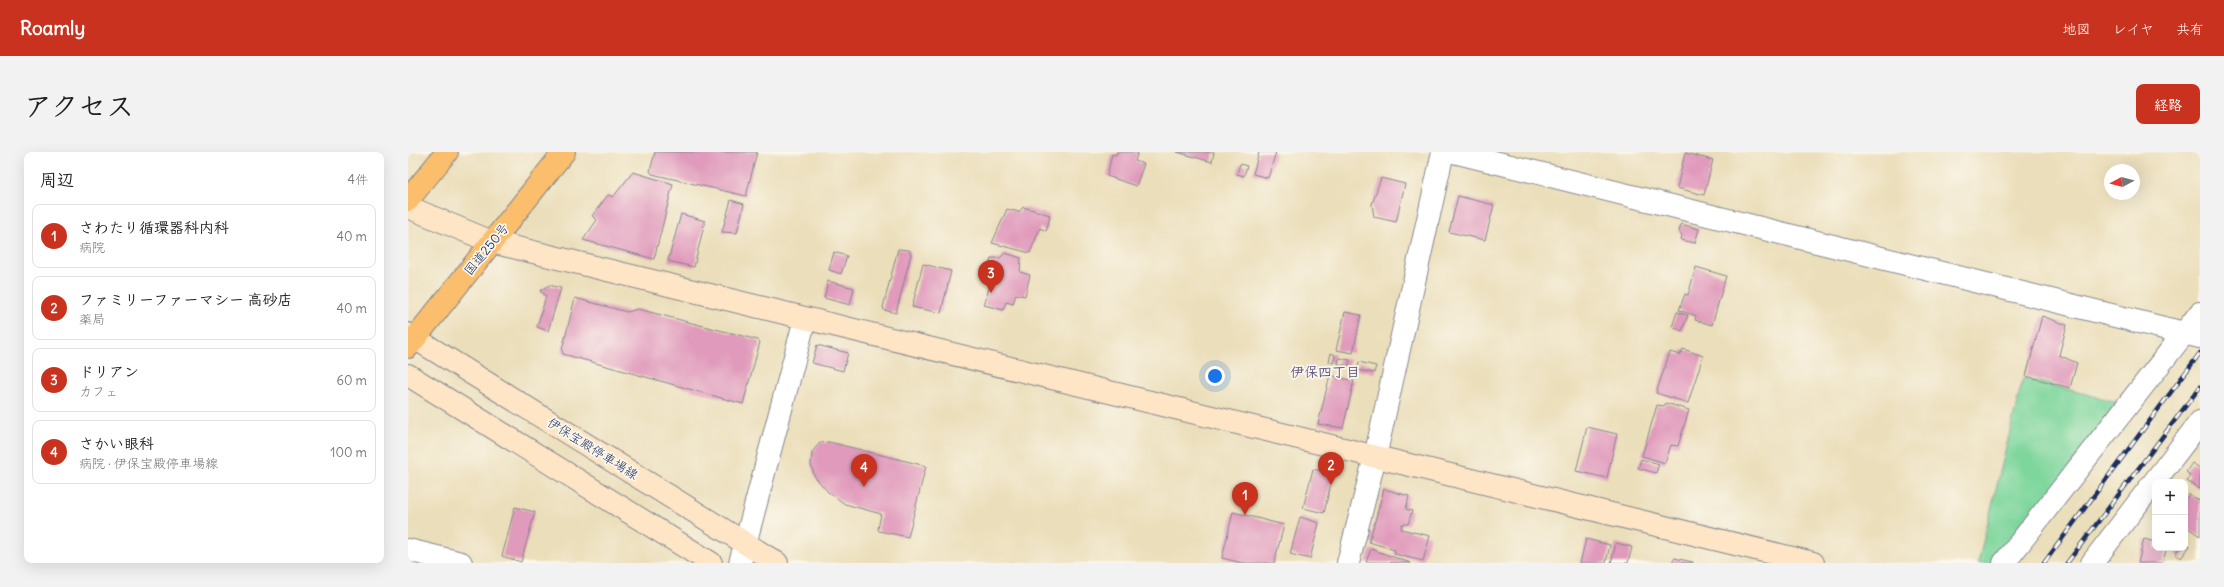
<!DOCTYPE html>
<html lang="ja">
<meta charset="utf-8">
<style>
body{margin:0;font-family:Delius,"Klee One",sans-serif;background:#f2f2f2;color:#202124}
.controls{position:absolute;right:12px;bottom:12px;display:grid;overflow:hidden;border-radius:8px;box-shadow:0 4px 16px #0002}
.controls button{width:36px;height:36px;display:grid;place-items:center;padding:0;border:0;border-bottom:1px solid #e0e0e0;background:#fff;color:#202124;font:20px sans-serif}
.compass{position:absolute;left:1696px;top:12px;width:36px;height:36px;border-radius:50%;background:#fff;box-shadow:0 4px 16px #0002;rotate:263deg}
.you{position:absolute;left:807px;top:224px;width:14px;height:14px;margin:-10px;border:3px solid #fff;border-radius:50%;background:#1a73e8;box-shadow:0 0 0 6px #1a73e833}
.badge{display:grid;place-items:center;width:26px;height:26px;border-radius:50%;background:#c8321e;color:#fff;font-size:13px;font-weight:700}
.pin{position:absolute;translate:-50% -33px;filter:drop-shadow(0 1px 2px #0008)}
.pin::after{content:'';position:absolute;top:21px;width:14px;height:12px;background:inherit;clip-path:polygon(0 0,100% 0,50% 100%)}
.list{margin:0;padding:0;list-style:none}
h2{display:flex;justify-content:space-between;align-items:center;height:52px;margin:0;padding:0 16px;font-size:17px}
h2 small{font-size:13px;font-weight:400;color:#757577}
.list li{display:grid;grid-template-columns:26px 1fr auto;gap:12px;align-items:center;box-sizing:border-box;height:64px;margin:0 8px 8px;padding:0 8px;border:1px solid #e0e0e0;border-radius:8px}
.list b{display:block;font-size:15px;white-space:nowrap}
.list p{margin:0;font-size:13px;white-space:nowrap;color:#757577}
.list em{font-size:13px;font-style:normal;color:#757577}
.map{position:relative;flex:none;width:1792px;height:411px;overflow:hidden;border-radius:8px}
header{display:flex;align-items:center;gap:24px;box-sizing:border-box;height:56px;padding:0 20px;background:#c8321e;color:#fff}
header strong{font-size:19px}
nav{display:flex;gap:22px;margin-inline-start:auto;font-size:14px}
.intro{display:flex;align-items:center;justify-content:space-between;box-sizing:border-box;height:96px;padding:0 24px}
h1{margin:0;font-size:28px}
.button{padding:10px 18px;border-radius:8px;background:#c8321e;color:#fff;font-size:14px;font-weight:700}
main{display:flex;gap:24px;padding:0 24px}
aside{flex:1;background:#fff;border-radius:8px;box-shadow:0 4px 16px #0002}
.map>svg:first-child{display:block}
.green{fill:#7dd69b;stroke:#4c827c}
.building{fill:#e09abb}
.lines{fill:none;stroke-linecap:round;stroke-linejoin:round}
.street-casing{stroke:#83868c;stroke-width:24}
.secondary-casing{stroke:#83868c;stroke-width:24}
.highway-casing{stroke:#83868c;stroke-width:24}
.street{stroke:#fff;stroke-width:22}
.secondary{stroke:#fde5c5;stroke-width:22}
.highway{stroke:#fabe6d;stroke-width:22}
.rail-casing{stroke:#1b2f5e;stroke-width:4.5}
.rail{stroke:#fbf7ec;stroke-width:3;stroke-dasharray:9;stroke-linecap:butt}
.labels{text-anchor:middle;stroke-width:3.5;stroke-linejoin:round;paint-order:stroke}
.street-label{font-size:13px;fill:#1b2f5e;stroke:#fbf7ec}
.neighbourhood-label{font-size:14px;font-weight:bold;fill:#60547f;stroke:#fbf7ec}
</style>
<header>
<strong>Roamly</strong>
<nav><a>地図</a><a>レイヤ</a><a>共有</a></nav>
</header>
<div class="intro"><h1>アクセス</h1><a class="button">経路</a></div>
<main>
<aside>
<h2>周辺<small>4件</small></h2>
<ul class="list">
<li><span class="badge">1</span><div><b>さわたり循環器科内科</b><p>病院</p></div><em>40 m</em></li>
<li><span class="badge">2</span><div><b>ファミリーファーマシー 高砂店</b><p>薬局</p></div><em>40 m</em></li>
<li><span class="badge">3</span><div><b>ドリアン</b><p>カフェ</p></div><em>60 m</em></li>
<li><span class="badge">4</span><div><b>さかい眼科</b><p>病院 · 伊保宝殿停車場線</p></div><em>100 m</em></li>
</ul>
</aside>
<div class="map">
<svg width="1792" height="411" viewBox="0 0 1792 411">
<rect width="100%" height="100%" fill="#fbf7ec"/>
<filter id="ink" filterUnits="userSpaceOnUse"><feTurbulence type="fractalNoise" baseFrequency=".025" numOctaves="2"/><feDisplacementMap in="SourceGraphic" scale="8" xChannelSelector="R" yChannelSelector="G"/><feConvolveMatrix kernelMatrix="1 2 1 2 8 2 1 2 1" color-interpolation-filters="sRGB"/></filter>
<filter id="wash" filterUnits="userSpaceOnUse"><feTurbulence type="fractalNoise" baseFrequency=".012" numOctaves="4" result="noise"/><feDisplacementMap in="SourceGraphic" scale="16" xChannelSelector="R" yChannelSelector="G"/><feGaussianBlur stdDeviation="0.9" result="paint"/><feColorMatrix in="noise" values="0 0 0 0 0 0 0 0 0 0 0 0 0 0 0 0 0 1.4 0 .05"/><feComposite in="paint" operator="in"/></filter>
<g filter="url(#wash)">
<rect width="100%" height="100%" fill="#ebdeba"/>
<!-- green -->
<path class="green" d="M1615 226 1709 250 1591 411H1570Z"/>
<g id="blocks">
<!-- building -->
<path class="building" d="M247 0H349L338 44 244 22 242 19Z
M709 0H730L727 9 736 12 728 34 699 24 704 2 708 3Z
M769 0H806L804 10Z
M851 0H868L860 26 845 22Z
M1277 1 1305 8 1296 43 1269 36Z
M832 12 839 14 836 24 829 22Z
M225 20 265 32 246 107 175 88 189 68 184 64 200 43 205 45Z
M973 26 997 32 988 70 966 65 964 52Z
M1050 44 1086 53 1077 88 1041 80Z
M323 48 336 52 329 81 314 80Z
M615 55 642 63 639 77 638 79 632 76 622 101 584 91 599 57 611 60Z
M273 62 297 69 286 115 260 109Z
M1273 72 1291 77 1287 91 1273 88 1274 83 1271 79Z
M490 97 501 98 503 102 488 161 476 158 475 155Z
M426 100 439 104 433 122 421 118Z
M597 101 613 106 612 120 622 123 617 144 608 142 605 152 598 150 595 158 576 153 586 120 580 118 583 106H592Z
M515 112 543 119 533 161 504 155Z
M1288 115 1318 124 1304 173 1287 168 1288 164 1271 158 1277 142 1280 143Z
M420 129 446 136 442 153 416 146Z
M141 133 153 136 140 179 129 175 138 144 132 139Z
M167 146 219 160 230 157 350 188 352 190 335 252 155 202 154 198Z
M937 160 953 163 945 201 928 198Z
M1269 160 1280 163 1274 179 1264 175Z
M1634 164 1659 173 1651 203 1669 211 1662 236 1618 224Z
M409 193 440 201 435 219 404 211Z
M1275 197 1295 204 1280 251 1248 241 1262 200 1272 203Z
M923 201 927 203 925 211 921 210Z
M931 206 942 208 941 214 930 212Z
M951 210 968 214 966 221 949 218Z
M922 223 946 229 935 276 910 272Z
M1258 251 1281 258 1270 294 1263 293 1257 311 1234 304 1249 253 1256 254Z
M1179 275 1209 282 1199 326 1168 319Z
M421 290 518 314 500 385 471 379 470 377 473 362 437 352 420 340 407 325 403 313 404 300 412 291Z
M1233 307 1251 312 1248 321 1230 316Z
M1784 311 1792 316V337L1779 329 1782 323 1778 320Z
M905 317 925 322 916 361 895 356Z
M976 337 1001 344 998 357 1004 359 1000 372H994L993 377 1022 384 1015 409 986 402 987 398 961 390Z
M1781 342 1792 349V384L1777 374V348Z
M107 355 127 360 113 410 94 404Z
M825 360 876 373 866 411H834L814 406Z
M892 365 911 371 902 407 882 402Z
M1178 387 1202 393 1198 411H1172Z
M1736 387 1747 390V396H1759L1754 411H1730Z
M1777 388 1782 394 1773 406 1767 402 1771 396H1777Z
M1208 391 1224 395 1220 411H1203Z
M963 397 1003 411 958 410Z
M1266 406 1285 410V411H1264Z"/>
</g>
</g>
<g filter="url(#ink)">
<use href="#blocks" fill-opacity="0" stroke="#83868c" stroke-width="1"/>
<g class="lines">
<defs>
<path id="street" d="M1046 0 1792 185
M0 398 53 411
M332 411 397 167
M940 411 967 305 1035 0
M1596 411 1792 161
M1684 411 1792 270"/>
<path id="secondary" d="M0 55 84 90 1405 411
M0 182 369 411
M0 223 303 411"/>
<path id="highway" d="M0 48 39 0
M0 195 156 0"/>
</defs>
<!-- street casing -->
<use href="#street" class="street-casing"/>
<!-- secondary casing -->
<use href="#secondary" class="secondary-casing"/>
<!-- highway casing -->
<use href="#highway" class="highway-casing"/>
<!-- street -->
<use href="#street" class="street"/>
<!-- secondary -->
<use href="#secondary" class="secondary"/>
<!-- highway -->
<use href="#highway" class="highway"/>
<defs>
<path id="rail" d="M1636 411 1792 201
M1659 411 1792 235"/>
</defs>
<!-- rail casing -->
<use href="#rail" class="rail-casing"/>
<!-- rail -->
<use href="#rail" class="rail"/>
</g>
</g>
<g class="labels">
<!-- street labels -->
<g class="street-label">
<text transform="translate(78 97) rotate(-51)" y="5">国道250号</text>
<text transform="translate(185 296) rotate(32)" y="5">伊保宝殿停車場線</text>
</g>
<!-- neighbourhood labels -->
<g class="neighbourhood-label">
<text x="917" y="225">伊保四丁目</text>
</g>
</g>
</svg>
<div class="controls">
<button>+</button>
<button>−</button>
</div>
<svg class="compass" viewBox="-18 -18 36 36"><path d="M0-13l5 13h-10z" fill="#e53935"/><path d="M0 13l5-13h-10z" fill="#757577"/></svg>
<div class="you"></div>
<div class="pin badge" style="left:837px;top:363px">1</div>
<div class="pin badge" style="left:923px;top:333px">2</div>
<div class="pin badge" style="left:583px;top:141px">3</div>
<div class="pin badge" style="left:456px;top:335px">4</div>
</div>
</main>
